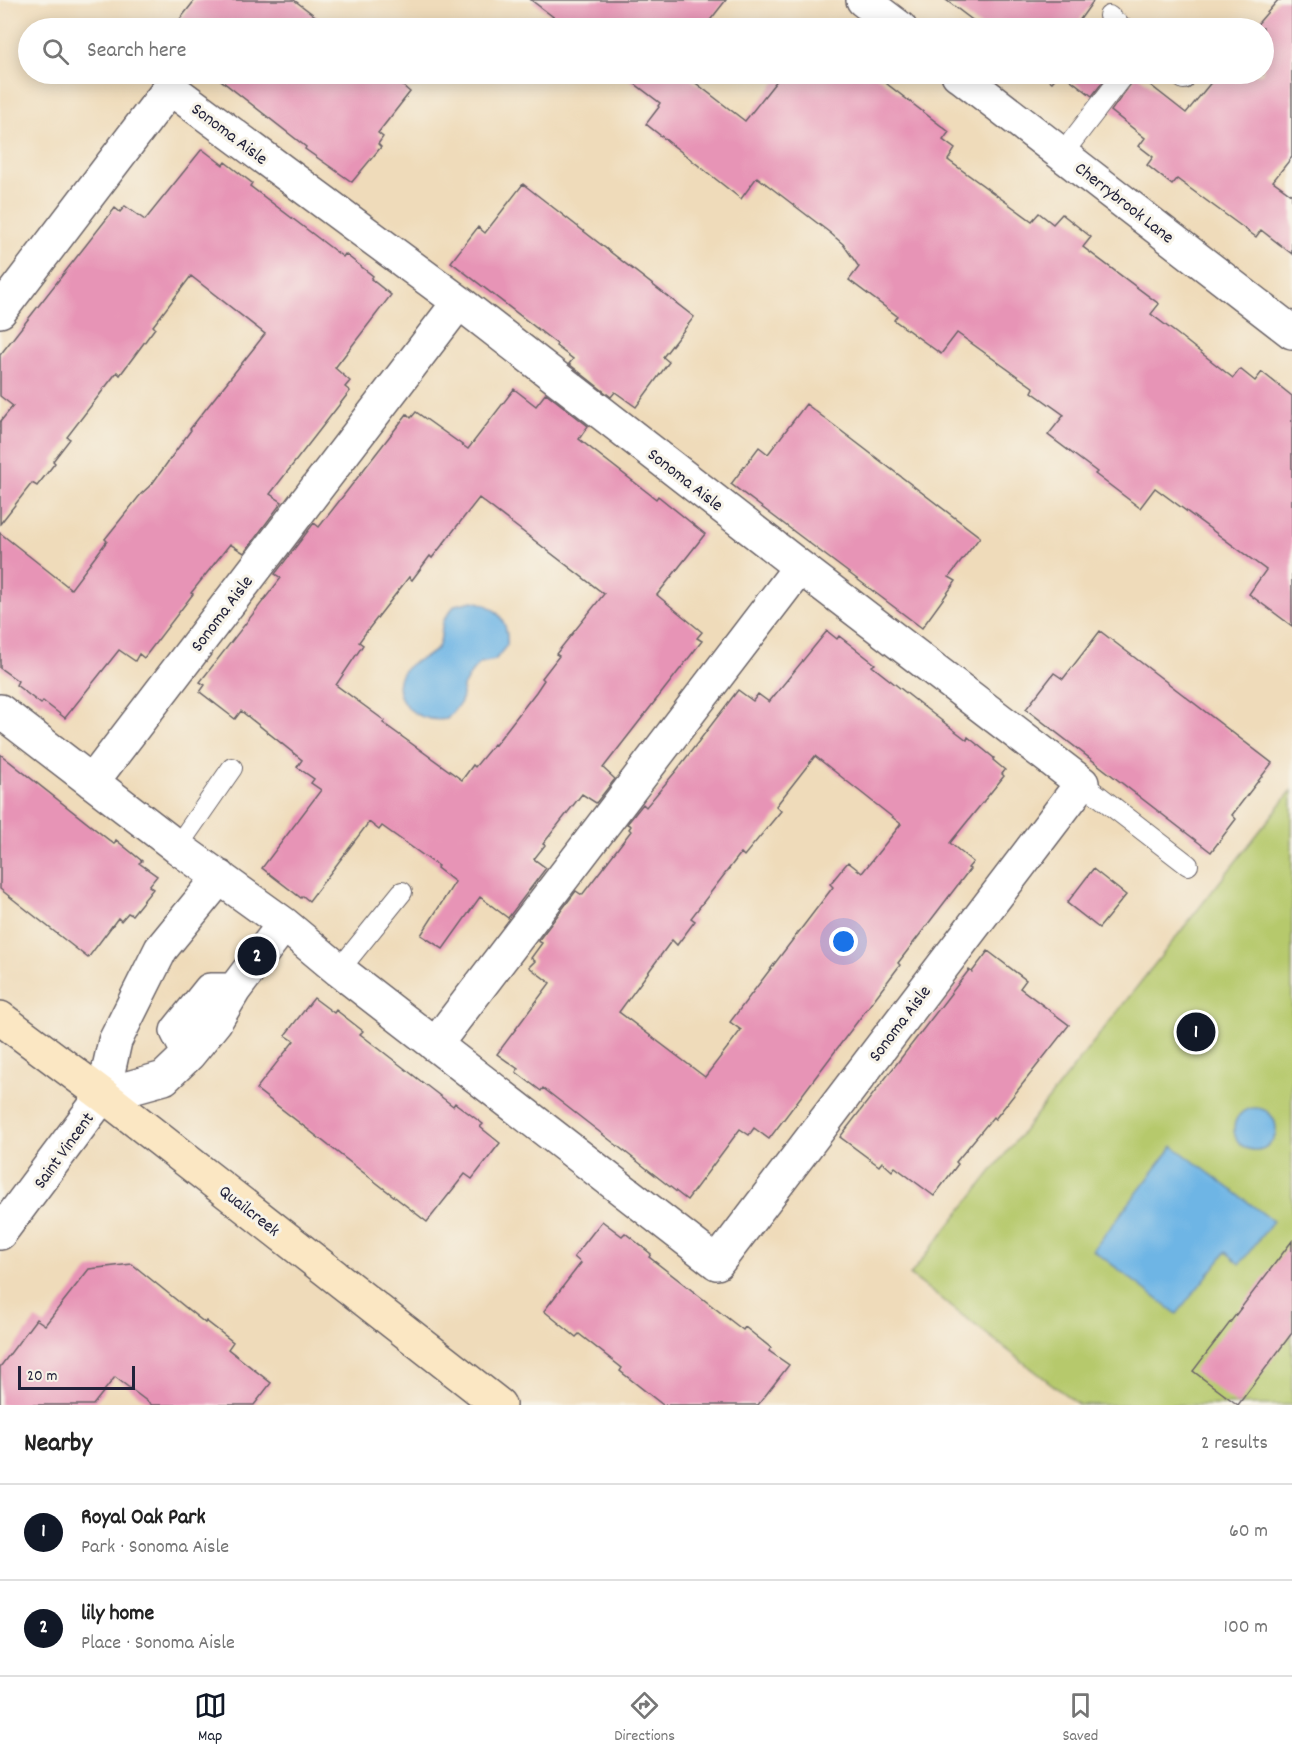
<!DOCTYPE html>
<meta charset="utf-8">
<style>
body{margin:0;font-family:Dekko,sans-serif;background:#f6f6f6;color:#222}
.scale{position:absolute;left:18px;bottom:15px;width:117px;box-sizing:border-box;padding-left:6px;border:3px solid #22223b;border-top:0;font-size:16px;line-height:21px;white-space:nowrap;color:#22223b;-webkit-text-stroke:4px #f7f3e8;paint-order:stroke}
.you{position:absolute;left:844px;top:942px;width:21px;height:21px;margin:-15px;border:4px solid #fff;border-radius:50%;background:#1a73e8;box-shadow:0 0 0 9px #1a73e833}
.badge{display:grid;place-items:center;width:39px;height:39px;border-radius:50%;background:#111827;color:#fff;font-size:20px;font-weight:700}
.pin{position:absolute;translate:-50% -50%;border:3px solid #fff;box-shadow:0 2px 6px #0006}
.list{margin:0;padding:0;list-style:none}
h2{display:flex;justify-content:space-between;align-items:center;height:78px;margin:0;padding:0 24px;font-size:26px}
h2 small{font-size:20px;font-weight:400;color:#767676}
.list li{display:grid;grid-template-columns:39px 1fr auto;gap:18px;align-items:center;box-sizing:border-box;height:96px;padding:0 24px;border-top:2px solid #e0e0e0}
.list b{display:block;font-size:22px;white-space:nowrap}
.list p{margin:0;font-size:20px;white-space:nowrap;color:#767676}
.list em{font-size:20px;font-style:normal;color:#767676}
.icon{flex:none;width:33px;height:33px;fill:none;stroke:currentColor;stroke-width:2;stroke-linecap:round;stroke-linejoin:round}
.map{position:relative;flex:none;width:1292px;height:1405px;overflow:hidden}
.search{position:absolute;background:#fff;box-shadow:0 3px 15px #0003;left:18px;right:18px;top:18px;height:66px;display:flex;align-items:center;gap:15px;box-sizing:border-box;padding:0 21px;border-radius:33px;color:#767676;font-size:22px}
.sheet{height:270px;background:#fff}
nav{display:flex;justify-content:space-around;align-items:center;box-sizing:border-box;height:84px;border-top:2px solid #e0e0e0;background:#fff;font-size:16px;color:#767676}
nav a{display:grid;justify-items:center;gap:3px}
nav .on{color:#111827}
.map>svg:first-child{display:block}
.green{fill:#b6c96c;stroke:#6c7654;stroke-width:1.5}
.water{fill:#6eb5e5;stroke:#486c90;stroke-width:1.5}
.building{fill:#e794b6;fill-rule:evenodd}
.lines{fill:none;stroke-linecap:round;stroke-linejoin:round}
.lane-casing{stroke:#6a6367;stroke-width:22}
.street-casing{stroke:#6a6367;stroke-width:36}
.secondary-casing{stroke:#6a6367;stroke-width:36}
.lane{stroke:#fff;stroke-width:20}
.street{stroke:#fff;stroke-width:33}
.secondary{stroke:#fbe7c3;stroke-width:33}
.labels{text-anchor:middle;stroke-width:6;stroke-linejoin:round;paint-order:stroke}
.street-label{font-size:18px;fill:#22223b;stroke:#f7f3e8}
</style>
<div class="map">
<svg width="1292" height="1405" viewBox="0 0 1292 1405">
<rect width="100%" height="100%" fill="#f7f3e8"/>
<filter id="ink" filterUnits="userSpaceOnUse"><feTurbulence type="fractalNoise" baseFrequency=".0167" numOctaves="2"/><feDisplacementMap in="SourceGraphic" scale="12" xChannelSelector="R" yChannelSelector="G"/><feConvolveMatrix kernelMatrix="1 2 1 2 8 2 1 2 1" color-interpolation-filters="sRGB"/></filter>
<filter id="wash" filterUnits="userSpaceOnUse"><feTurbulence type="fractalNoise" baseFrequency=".008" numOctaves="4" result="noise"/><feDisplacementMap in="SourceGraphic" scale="24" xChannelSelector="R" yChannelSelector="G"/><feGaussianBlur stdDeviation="1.35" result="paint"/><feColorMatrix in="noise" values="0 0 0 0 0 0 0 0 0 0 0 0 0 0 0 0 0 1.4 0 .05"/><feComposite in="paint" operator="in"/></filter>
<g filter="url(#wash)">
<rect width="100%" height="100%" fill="#efdbba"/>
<!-- green -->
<path class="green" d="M1292 790V1405H1079L910 1275Z"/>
<!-- water -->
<path class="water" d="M473 601C496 605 509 621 507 645L495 660 480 663 471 673 463 687 461 702 447 719C433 721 419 718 408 708 395 694 394 676 411 664 420 658 431 657 438 647 443 638 440 628 444 620 447 615 452 609 455 605Z
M1234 1129a21 21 0 1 1 42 0a21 21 0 1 1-42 0Z
M1173 1146 1273 1221 1240 1264 1226 1252 1177 1314 1093 1250Z"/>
<g id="blocks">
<!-- building -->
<path class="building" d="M195 0H294L331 28H173Z
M531 0H726L704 28H568Z
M946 0H1094L1074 28H983Z
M1278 0H1292V157L1273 181 1292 195V254L1261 230 1256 237 1177 179 1172 185 1147 165 1153 157 1139 146 1145 138 1111 111 1133 81 1136 74 1186 113 1218 74H1263V28H1254Z
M213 74H389L410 92 378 133 383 137 378 144 381 147 352 182 305 149 306 147Z
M625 74H684L745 121 782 74H874L949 132 943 140 955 149 948 160 1032 221 1039 213 1053 224 1062 214 1091 237 1083 247 1159 304 1151 314 1176 333 1233 378 1240 369 1255 381 1262 372 1292 396V626L1249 594 1266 570 1155 488 1140 508 1095 474 1097 472 1048 435 1064 415 1032 392 1034 388 957 333 941 354 894 320 897 316 849 280 859 267 843 244 829 232 757 177 741 199 646 124 659 107 658 106 660 103 626 77 627 75Z
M1040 74H1059L1052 82Z
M1063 74H1109L1092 96Z
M202 149 223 165 225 162 252 183 250 186 343 257 345 254 373 276 371 279 391 295 335 368 350 381 345 387 350 391 270 494 282 502 244 553 230 544 191 593 193 594 144 658 139 654 135 661 119 650 65 718 43 701 41 704 16 685 18 681 0 668V533L71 589 107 541 105 539 141 494 152 484 191 430 190 429 265 334 191 276 153 326 155 328 120 375 117 372 67 437 70 439 53 461 55 463 37 486 32 483 0 524V422L13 406 0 396V355L115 208 120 212 125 206 145 220Z
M523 184 694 317 663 357 669 362 636 407 615 392 611 397 569 364 573 359 556 346 557 344 451 262 478 227 485 233Z
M514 389 536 406 546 393 588 426 579 439 656 499 658 496 705 534 657 595 702 632 697 638 702 641 603 768 615 779 596 803 582 794 543 844 545 845 534 859 546 868 508 918 480 897 443 949 421 935 455 882 437 868 438 866 382 826 379 830 369 822 309 901 303 896 301 898 262 868 321 790 311 783 314 779 297 767 302 760 241 711 235 719 200 692 205 685 200 682 281 578 275 574 314 523 319 527 407 414 411 418 416 412 468 449ZM479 498 604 594 556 654 559 656 542 678 544 680 536 692 495 745 494 744 475 767 473 765 462 780 383 723 385 721 336 685 363 645 359 642 367 631 409 577 412 580 430 556 432 558Z
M806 404 980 537 949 577 956 581 922 628 731 484 759 447 768 454Z
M827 631 837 639 839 636 875 664 872 666 933 714 967 740 968 737 994 758 993 760 1005 770 1002 774 1004 776 950 843 973 862 968 868 970 869 898 963 900 965 769 1139 754 1128 749 1135 740 1129 687 1200 543 1088 541 1091 516 1072 518 1069 497 1054 550 983 529 967 535 961 531 958 542 943 538 941 576 891 582 895 631 831 629 829 631 826 627 824 643 804 646 807 676 771 738 690 753 701 758 694 769 702ZM815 756 901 824 862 873 848 862 830 884 833 887 730 1022 741 1030 705 1077 619 1012 672 940 677 945 695 921 691 918 741 853 744 856 781 811 776 806Z
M1100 631 1272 763 1232 815 1236 819 1211 852 1026 709 1054 673 1063 679Z
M0 754 114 844 116 840 142 861 139 863 157 876 149 886 153 889 132 915 128 913 121 921 118 918 88 958 0 889Z
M1093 869 1126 895 1099 928 1067 903Z
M988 951 1026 980 1020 988 1069 1025 995 1119 993 1117 956 1162 958 1164 934 1196 895 1167 892 1171 882 1162 879 1166 840 1137 969 970 972 972Z
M314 998 334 1013 336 1010 363 1031 360 1034 453 1106 455 1103 483 1124 480 1127 500 1143 472 1179 465 1174 427 1222 256 1089 294 1041 285 1035Z
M602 1221 622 1236 625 1233 651 1254 649 1257 743 1330 745 1327 771 1348 769 1351 789 1365 758 1405H663L620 1371 622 1368 579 1334 576 1337 544 1311 581 1263 574 1257Z
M1292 1241V1333L1238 1405 1193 1371Z
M132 1264 205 1323 206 1321 233 1342 228 1349 271 1383 254 1405H152L115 1377 93 1405H0V1367L36 1319 45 1325 89 1269Z"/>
</g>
</g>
<g filter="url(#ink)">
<use href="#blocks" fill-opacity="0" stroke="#6a6367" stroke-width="1.5"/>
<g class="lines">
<defs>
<path id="lane" d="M1109 16 1123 28
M1177 74 1184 79
M1062 154 1124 74
M1082 783 1188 865
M177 847 232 768
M339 970 402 892"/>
<path id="street" d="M863 0 900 28
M958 74 1292 332
M0 311 170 88 459 302 800 567 1082 783 717 1263 339 970 284 924 177 847 0 711
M92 782 459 302
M435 1045 800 567
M189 1054 177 1031 210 990H234
M103 1095 164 1078 189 1054 215 1022 234 990 284 924
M0 1233 103 1095 115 1041 161 949 220 877"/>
<path id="secondary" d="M0 1018 103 1095 499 1405"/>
</defs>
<!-- lane casing -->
<use href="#lane" class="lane-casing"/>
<!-- street casing -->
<use href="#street" class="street-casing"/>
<!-- secondary casing -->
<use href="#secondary" class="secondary-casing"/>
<!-- lane -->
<use href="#lane" class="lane"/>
<!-- street -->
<use href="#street" class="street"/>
<!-- secondary -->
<use href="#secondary" class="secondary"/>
</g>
</g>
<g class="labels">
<!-- street labels -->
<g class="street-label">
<text transform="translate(230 133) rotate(37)" y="6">Sonoma Aisle</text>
<text transform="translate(1125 202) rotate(38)" y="6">Cherrybrook Lane</text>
<text transform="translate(686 479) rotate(38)" y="6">Sonoma Aisle</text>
<text transform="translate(221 613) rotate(-53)" y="6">Sonoma Aisle</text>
<text transform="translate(899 1023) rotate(-53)" y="6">Sonoma Aisle</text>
<text transform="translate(63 1150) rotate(-54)" y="6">Saint Vincent</text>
<text transform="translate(250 1210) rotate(38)" y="6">Quailcreek</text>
</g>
</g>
</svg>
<div class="scale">20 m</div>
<div class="you"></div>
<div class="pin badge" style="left:1196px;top:1032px">1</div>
<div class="pin badge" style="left:257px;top:956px">2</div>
<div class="search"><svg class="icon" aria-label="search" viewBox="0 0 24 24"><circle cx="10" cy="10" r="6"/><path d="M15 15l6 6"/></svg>Search here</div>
</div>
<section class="sheet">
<h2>Nearby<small>2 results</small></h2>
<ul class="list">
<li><span class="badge">1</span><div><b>Royal Oak Park</b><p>Park · Sonoma Aisle</p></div><em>60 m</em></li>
<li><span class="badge">2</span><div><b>lily home</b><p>Place · Sonoma Aisle</p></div><em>100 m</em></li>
</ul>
</section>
<nav>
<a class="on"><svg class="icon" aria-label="map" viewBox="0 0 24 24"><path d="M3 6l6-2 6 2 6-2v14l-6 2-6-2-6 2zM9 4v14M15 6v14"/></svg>Map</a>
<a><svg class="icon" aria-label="directions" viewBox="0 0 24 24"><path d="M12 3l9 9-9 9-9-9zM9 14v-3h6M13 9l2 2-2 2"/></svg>Directions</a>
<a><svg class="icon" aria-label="saved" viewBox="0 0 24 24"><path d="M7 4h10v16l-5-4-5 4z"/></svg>Saved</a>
</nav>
